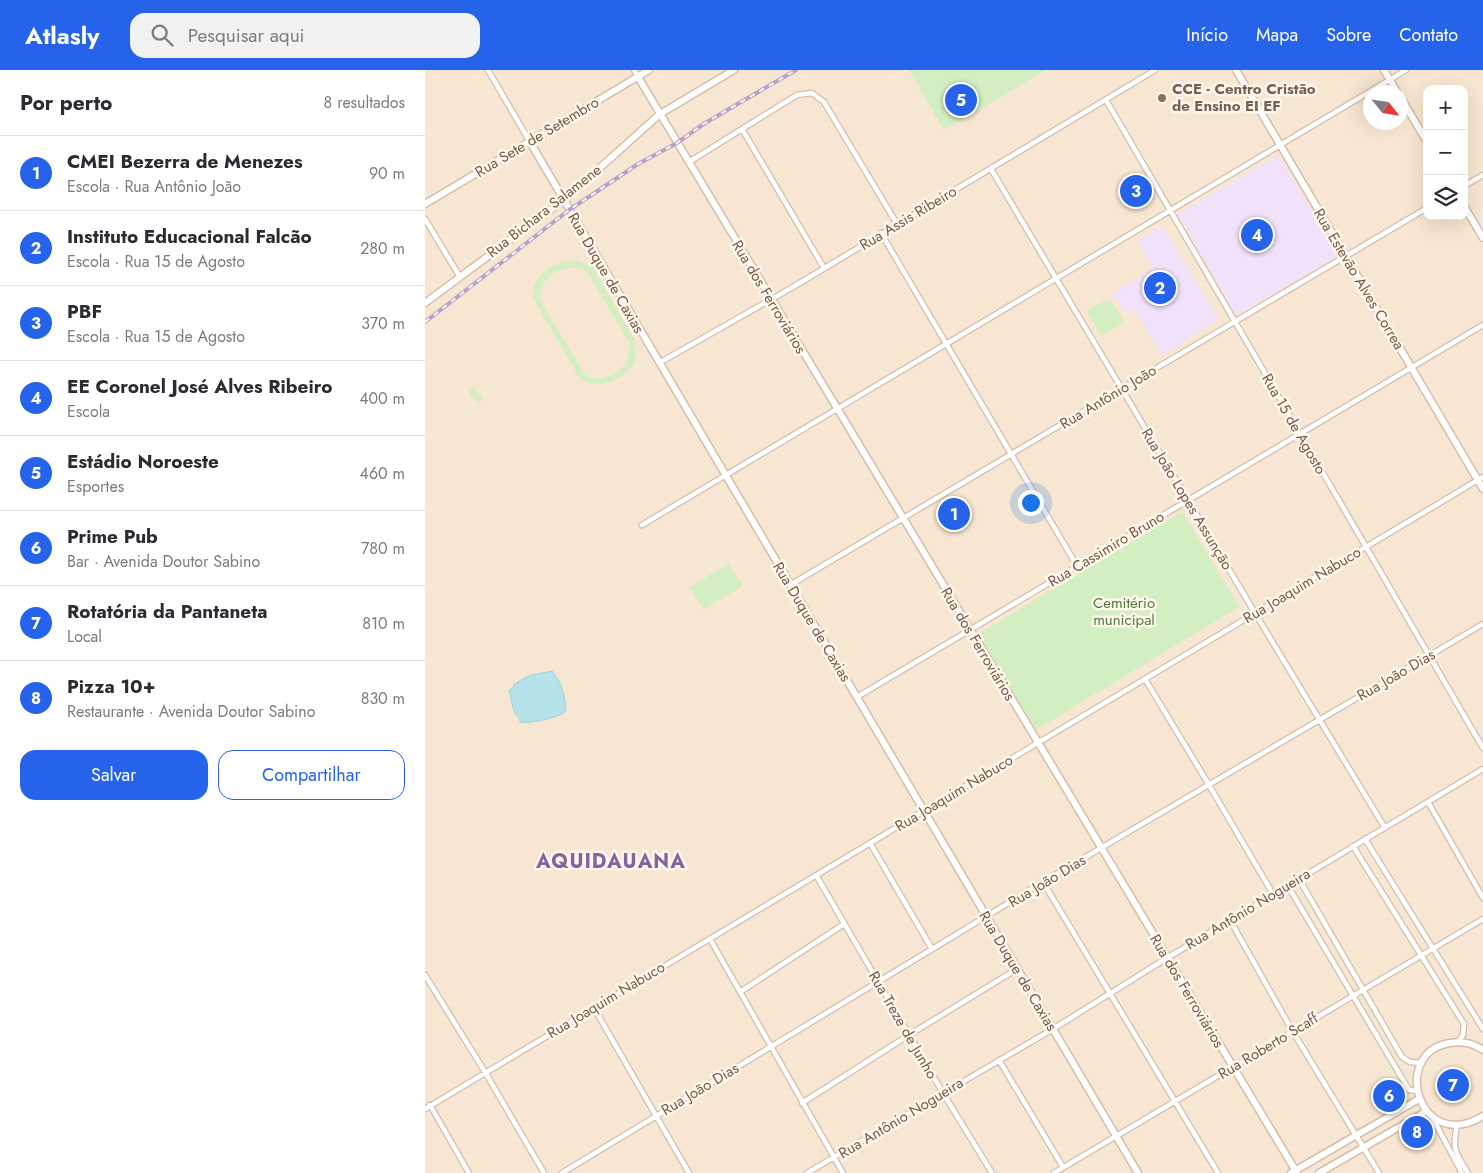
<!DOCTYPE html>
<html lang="pt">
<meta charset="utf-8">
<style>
body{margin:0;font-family:Jost,sans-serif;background:#f2f2f3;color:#2b2b33}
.controls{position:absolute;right:15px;top:15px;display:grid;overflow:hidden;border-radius:10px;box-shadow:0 5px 20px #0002}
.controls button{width:45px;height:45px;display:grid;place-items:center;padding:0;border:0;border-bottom:1px solid #e1e1e2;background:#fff;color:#2b2b33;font:25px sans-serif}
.compass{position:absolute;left:938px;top:15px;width:45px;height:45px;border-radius:50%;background:#fff;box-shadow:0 5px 20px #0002;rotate:120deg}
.you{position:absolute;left:605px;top:432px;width:18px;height:18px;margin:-12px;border:4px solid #fff;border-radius:50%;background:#1a73e8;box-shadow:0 0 0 8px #1a73e833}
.badge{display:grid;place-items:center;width:32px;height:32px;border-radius:50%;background:#2563eb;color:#fff;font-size:16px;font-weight:700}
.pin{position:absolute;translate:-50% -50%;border:2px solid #fff;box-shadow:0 1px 5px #0006}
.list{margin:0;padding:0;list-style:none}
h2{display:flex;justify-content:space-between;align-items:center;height:65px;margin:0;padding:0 20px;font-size:21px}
h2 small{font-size:16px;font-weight:400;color:#7c7c81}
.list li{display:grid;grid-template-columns:32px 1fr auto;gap:15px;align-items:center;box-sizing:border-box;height:75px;padding:0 20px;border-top:1px solid #e1e1e2}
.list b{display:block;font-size:19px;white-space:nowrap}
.list p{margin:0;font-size:16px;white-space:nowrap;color:#7c7c81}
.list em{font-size:16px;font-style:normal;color:#7c7c81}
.actions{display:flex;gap:10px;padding:15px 20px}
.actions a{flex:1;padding:11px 0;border:1px solid #2563eb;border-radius:15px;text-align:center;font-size:18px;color:#2563eb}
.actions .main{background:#2563eb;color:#fff}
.icon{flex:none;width:28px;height:28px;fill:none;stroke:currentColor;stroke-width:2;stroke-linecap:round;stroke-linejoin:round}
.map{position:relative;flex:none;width:1058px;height:1103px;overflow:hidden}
header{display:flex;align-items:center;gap:30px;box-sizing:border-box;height:70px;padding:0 25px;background:#2563eb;color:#fff}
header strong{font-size:24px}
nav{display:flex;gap:28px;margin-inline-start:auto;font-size:18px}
.search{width:350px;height:45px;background:#f2f2f3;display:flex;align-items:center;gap:12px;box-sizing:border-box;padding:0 18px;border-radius:15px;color:#7c7c81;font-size:19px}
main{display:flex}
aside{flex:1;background:#fff}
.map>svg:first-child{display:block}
.residential{fill:#f7e6d1;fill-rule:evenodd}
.education{fill:#f1e1fb}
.green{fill:#d3eec1;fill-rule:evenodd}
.water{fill:#b6e3ea;stroke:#9bd3dd}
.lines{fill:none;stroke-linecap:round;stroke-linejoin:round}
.street-casing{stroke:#d4bdab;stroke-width:7}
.secondary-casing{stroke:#d7bda9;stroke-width:9}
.street{stroke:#fff;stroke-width:4.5}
.secondary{stroke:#fff;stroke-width:6}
.rail-casing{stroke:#b7a1ca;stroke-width:4}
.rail{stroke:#fff8ec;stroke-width:2;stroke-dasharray:5.5;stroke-linecap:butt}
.education-dot{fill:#8d6e63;stroke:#fff8ec;stroke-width:2}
.labels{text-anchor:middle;stroke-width:5;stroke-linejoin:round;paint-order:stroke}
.education-label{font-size:15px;font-weight:bold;fill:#785e54;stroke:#fff8ec;text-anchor:start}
.street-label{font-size:15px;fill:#7a5947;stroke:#fff8ec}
.park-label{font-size:15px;fill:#4d7a3b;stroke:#fff8ec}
.district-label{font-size:20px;font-weight:bold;letter-spacing:1px;fill:#89619e;stroke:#fff8ec}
</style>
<header>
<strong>Atlasly</strong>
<div class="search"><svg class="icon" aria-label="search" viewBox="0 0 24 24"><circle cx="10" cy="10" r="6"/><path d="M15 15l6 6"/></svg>Pesquisar aqui</div>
<nav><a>Início</a><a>Mapa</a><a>Sobre</a><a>Contato</a></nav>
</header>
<main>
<aside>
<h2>Por perto<small>8 resultados</small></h2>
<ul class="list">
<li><span class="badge">1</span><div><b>CMEI Bezerra de Menezes</b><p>Escola · Rua Antônio João</p></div><em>90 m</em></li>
<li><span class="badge">2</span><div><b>Instituto Educacional Falcão</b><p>Escola · Rua 15 de Agosto</p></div><em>280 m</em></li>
<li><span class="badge">3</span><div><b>PBF</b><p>Escola · Rua 15 de Agosto</p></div><em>370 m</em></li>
<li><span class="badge">4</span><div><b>EE Coronel José Alves Ribeiro</b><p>Escola</p></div><em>400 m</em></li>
<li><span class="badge">5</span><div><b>Estádio Noroeste</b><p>Esportes</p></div><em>460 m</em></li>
<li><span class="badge">6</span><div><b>Prime Pub</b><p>Bar · Avenida Doutor Sabino</p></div><em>780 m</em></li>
<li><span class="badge">7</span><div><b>Rotatória da Pantaneta</b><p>Local</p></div><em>810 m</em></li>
<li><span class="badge">8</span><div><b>Pizza 10+</b><p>Restaurante · Avenida Doutor Sabino</p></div><em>830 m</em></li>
</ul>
<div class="actions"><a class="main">Salvar</a><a>Compartilhar</a></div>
</aside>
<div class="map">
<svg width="1058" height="1103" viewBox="0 0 1058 1103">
<rect width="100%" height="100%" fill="#fef4e4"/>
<!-- residential -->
<path class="residential" d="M0 0H1058V1103H0ZM1002 19H1039V146H1002ZM946 22H976V52H946ZM11 923 60 1003 57 1004Z"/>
<!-- education -->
<path class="education" d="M854 85 912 186 811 245 753 144Z
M737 156 794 250 737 285 709 239 701 244 688 223 728 198 712 171Z"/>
<!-- green -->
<path class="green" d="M484 0H621L519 60Z
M139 191H153L167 196 209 269C210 277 212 284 209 292 200 311 173 320 155 309L108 228C106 209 123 196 139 191ZM148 197 157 199 163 203 204 272C209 297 181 318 159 304L115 229C117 206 128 201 148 197Z
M678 231 688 233 699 252 676 266 662 241Z
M49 317 58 329 52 333 43 321Z
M757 442 814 537 609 661 552 565Z
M303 494 318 516 279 539 265 517Z"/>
<!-- water -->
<path class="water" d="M127 601C137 612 140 627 141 641 134 648 104 654 95 652V649C87 643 87 630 84 620L88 618 89 614 106 605Z"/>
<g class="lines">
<defs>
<path id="street" d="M63 0 105 72
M209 0 213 7
M681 30 1058 678
M317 59 399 198
M264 92 372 25 387 23 399 32 472 154
M566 99 830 543 960 758
M1039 116 1058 105
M0 149 35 207
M456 163 652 496
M234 293 368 217 730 0
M217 455 981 0
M365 515 1002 138
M720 609 784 715 848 824
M432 627 1058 255
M1003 732 1058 828
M940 769 1058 959
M445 773 507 879
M928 776 1039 954 1038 965 1033 972
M391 805 518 1023 567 1103
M874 809 977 987 985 992 997 993
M618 812 793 1103
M863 816 984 1020 992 1021
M805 850 868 962 954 1103
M285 869 418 1103
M0 905 60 1002 119 1103
M315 922 419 854
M169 938 264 1103
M574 990 638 1097
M377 1033 484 965 592 899
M5 1035 44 1103
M0 1039 1058 407
M1006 1045 1037 1103
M1032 1055C1027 1080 1030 1082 1043 1103
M137 1103 618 812 1058 554
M382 1103 628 959 742 888 1058 699
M629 1103 1058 849"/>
<path id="secondary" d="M811 0 1058 419
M959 0 972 22
M213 7 872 1103
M976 28 1002 72
M105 72 300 404 713 1103
M0 134 224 0
M1039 136 1058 168
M0 233 140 129 235 44 309 0
M1058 980C1048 973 1037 971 1025 973 965 982 993 1085 1058 1046
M866 1103 994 1029
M894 1103 1002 1041"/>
</defs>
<!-- street casing -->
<use href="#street" class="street-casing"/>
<!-- secondary casing -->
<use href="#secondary" class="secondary-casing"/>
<!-- street -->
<use href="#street" class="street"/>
<!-- secondary -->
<use href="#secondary" class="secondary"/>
<defs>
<path id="rail" d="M0 252 144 140 213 94 252 73 280 53 371 0"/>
</defs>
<!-- rail casing -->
<use href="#rail" class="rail-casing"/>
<!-- rail -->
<use href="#rail" class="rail"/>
</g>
<!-- markers -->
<circle class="education-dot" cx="737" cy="28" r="5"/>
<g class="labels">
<!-- education labels -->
<g class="education-label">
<text x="747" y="24">CCE - Centro Cristão<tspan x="747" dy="17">de Ensino EI EF</tspan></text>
</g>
<!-- street labels -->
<g class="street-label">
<text transform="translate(112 67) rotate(-31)" y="5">Rua Sete de Setembro</text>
<text transform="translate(119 141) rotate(-38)" y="5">Rua Bichara Salamene</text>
<text transform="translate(483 148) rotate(-31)" y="5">Rua Assis Ribeiro</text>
<text transform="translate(181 203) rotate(60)" y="5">Rua Duque de Caxias</text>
<text transform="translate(934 209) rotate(59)" y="5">Rua Estevão Alves Correa</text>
<text transform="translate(344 227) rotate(59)" y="5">Rua dos Ferroviários</text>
<text transform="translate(683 327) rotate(-31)" y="5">Rua Antônio João</text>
<text transform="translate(869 354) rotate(60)" y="5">Rua 15 de Agosto</text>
<text transform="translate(762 429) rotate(59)" y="5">Rua João Lopes Assunção</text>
<text transform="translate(681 479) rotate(-31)" y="5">Rua Cassimiro Bruno</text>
<text transform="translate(877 515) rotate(-31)" y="5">Rua Joaquim Nabuco</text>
<text transform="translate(387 552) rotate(59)" y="5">Rua Duque de Caxias</text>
<text transform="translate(553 574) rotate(59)" y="5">Rua dos Ferroviários</text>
<text transform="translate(971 605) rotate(-30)" y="5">Rua João Dias</text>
<text transform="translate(529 723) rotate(-31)" y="5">Rua Joaquim Nabuco</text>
<text transform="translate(622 811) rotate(-31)" y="5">Rua João Dias</text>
<text transform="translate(823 839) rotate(-31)" y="5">Rua Antônio Nogueira</text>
<text transform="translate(593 901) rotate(59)" y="5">Rua Duque de Caxias</text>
<text transform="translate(762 921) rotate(59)" y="5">Rua dos Ferroviários</text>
<text transform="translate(181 930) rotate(-31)" y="5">Rua Joaquim Nabuco</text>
<text transform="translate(478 955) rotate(60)" y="5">Rua Treze de Junho</text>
<text transform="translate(843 976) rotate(-31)" y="5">Rua Roberto Scaff</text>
<text transform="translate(275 1019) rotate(-31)" y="5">Rua João Dias</text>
<text transform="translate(476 1048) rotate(-31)" y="5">Rua Antônio Nogueira</text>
</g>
<!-- park labels -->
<g class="park-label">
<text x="699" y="538">Cemitério<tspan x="699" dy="17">municipal</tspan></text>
</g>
<!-- district labels -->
<g class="district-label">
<text x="186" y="798">AQUIDAUANA</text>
</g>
</g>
</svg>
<div class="controls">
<button>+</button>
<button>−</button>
<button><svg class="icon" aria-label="layers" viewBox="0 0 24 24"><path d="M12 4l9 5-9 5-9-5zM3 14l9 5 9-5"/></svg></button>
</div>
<svg class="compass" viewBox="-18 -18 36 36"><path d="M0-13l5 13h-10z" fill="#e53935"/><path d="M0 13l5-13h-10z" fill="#7c7c81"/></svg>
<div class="you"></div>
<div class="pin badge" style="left:529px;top:444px">1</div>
<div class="pin badge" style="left:735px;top:218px">2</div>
<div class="pin badge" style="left:711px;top:121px">3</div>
<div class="pin badge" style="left:832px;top:165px">4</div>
<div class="pin badge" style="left:536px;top:30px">5</div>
<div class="pin badge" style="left:964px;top:1026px">6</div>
<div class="pin badge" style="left:1028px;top:1015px">7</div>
<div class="pin badge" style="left:992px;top:1062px">8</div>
</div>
</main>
